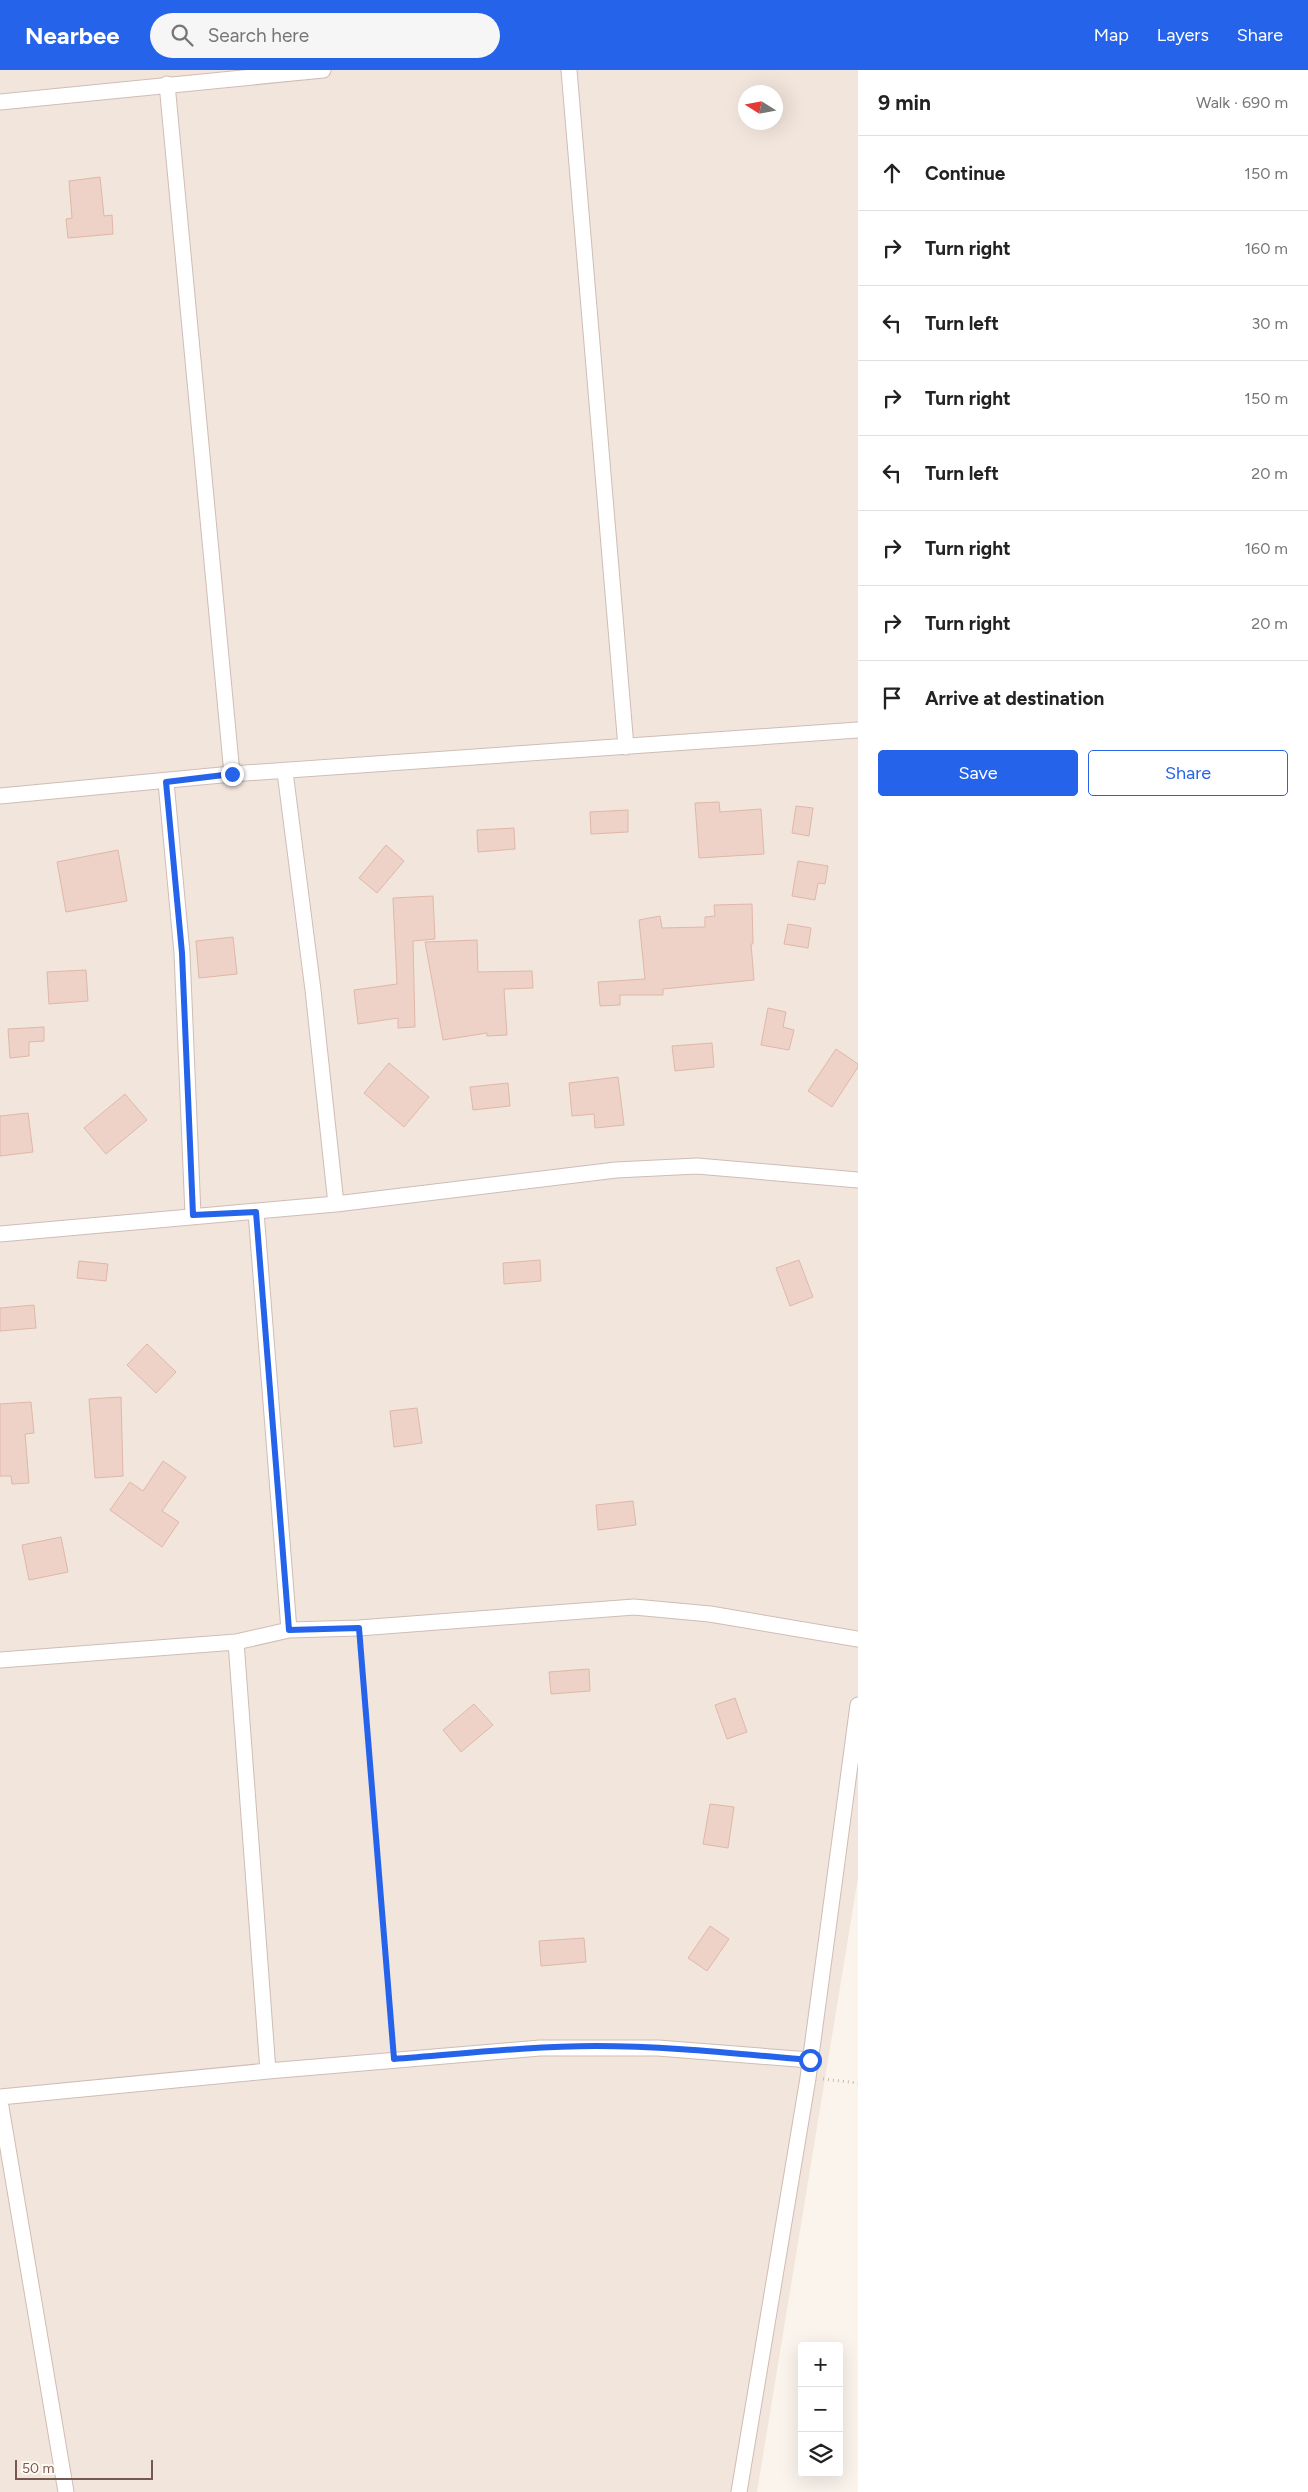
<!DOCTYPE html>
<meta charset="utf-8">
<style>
body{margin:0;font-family:Figtree,sans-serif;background:#f6f6f6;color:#222}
.controls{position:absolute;right:15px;bottom:15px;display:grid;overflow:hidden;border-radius:5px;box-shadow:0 5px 20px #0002}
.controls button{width:45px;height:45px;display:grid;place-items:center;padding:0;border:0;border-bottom:1px solid #e0e0e0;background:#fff;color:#222;font:25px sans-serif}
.compass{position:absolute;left:738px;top:15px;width:45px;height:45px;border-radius:50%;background:#fff;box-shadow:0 5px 20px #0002;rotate:281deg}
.scale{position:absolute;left:15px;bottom:12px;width:138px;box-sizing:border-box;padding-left:5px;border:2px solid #755951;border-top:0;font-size:14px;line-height:18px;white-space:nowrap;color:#755951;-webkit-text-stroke:4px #fef8f3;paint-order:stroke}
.stop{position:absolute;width:15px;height:15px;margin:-11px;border:4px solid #2563eb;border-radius:50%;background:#fff}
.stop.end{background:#2563eb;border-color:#fff;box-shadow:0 1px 5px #0008}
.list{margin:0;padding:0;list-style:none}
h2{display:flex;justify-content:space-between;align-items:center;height:65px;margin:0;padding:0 20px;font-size:21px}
h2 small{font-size:16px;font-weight:400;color:#767676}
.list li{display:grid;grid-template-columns:32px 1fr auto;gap:15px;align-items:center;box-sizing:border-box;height:75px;padding:0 20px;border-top:1px solid #e0e0e0}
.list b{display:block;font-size:19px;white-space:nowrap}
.list em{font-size:16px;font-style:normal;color:#767676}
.actions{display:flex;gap:10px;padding:15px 20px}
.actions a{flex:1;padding:11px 0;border:1px solid #2563eb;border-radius:5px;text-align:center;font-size:18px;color:#2563eb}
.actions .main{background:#2563eb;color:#fff}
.icon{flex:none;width:28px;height:28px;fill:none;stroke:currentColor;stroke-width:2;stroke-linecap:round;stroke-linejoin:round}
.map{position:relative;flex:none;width:858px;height:2422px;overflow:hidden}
header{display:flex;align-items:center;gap:30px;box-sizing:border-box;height:70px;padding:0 25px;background:#2563eb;color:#fff}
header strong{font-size:24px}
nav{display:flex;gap:28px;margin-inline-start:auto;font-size:18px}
.search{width:350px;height:45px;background:#f6f6f6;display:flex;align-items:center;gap:12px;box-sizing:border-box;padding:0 18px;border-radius:28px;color:#767676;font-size:19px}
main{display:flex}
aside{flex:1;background:#fff}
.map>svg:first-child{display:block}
.residential{fill:#f2e5dc;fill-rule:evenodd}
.building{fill:#eed2c7;stroke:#dfb7a9}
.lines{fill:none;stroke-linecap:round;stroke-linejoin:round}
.minor-casing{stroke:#cfbdb5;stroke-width:17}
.path{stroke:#d3b5a9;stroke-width:3;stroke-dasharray:1 4;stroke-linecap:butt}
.minor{stroke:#fff;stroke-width:15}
.route{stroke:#2563eb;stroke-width:6}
</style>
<header>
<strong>Nearbee</strong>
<div class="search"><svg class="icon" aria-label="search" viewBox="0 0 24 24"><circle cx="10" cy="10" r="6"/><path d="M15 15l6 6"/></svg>Search here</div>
<nav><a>Map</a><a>Layers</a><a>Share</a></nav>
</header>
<main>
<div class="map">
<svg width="858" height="2422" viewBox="0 0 858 2422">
<rect width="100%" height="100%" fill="#fbf4ed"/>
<!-- residential -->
<path class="residential" d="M0 0H858V1808L757 2422H0ZM746 22H776V52H746Z"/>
<!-- building -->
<path class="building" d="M100 107 104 146 112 145 113 164 68 168 66 149 72 148 69 111Z
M719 732 720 742 761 739 764 784 699 788 695 733Z
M796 736 813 738 809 766 792 763Z
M628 740V762L591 764 590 742Z
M514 758 515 779 478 782 477 760Z
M386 775 404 791 377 823 359 808Z
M118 780 127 831 66 842 57 792Z
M798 791 828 796 825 814 818 813 815 830 792 826Z
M433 826 435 869 413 871 415 957 398 958V948L358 954 354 920 397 914 393 828Z
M752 834 753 874H751L754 910 663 919V925H620V935L600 936 598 912 645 909 639 850 660 846 662 858 705 857V847L715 846 714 835Z
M788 854 811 858 808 878 784 874Z
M233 867 237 904 199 908 196 871Z
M477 870 478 902 532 901 533 918 504 919 507 965 487 966V963L443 970 425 872Z
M86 900 88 931 49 934 47 902Z
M768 938 786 942 783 957 794 960 789 980 761 975Z
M44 957V971L29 972V986L10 988 8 959Z
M712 973 714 997 675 1001 672 976Z
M836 979 858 994V997L832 1037 808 1021Z
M389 993 429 1027 404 1057 364 1023Z
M618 1007 624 1055 595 1058 594 1044 572 1046 569 1013Z
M508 1013 510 1036 473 1040 470 1017Z
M125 1024 147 1050 106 1084 84 1058Z
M28 1043 33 1082 0 1086V1046Z
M540 1190 541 1211 504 1214 503 1193Z
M799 1190 813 1227 790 1236 776 1198Z
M79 1191 108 1194 106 1211 77 1208Z
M34 1235 36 1258 0 1261V1238Z
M147 1274 176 1302 156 1323 127 1295Z
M121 1327 123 1406 95 1408 89 1329Z
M31 1332 34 1363 25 1364 29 1413 12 1414 11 1406H0V1334Z
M417 1338 422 1373 394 1377 390 1341Z
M163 1391 186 1407 162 1441 179 1452 162 1477 110 1440 130 1412 143 1421Z
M633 1431 636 1455 598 1460 596 1435Z
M61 1467 68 1502 29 1510 22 1475Z
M589 1599 590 1621 551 1624 549 1602Z
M735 1628 747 1662 727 1669 715 1635Z
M474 1634 493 1655 461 1682 443 1660Z
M710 1734 734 1737 728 1778 703 1774Z
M710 1856 729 1869 707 1901 688 1888Z
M584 1868 586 1892 541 1896 539 1871Z"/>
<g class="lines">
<defs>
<path id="minor" d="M569 0 626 677
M167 14 232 704
M0 32 323 0
M285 702 313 920 336 1134
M166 712 182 883 193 1145
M0 726 232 704 858 660
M256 1142 289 1560
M0 1164 336 1134 616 1100 697 1096 858 1110
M236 1572 268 2001
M0 1590 236 1572 289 1560 359 1558 634 1537 710 1544 858 1569
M0 2027 268 2001 540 1978H658L810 1990
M0 2031 66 2422
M739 2422 808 2008 858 1635"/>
</defs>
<!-- minor casing -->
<use href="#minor" class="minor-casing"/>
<!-- path -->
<path class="path" d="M361 1574 393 1976
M823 2009 858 2013"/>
<!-- minor -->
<use href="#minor" class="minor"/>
</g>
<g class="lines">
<!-- route -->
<path class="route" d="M232 704 166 712 182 883 193 1145 256 1142 289 1560 359 1558 394 1989C461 1984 529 1976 596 1976 667 1976 739 1984 810 1990"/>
</g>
</svg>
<div class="controls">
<button>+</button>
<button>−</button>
<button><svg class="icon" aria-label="layers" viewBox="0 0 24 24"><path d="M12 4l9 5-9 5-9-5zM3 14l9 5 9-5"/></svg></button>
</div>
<svg class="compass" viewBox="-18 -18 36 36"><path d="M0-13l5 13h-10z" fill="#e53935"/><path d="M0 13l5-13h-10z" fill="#767676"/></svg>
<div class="scale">50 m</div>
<div class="stop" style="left:810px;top:1990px"></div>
<div class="stop end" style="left:232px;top:704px"></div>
</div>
<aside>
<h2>9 min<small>Walk · 690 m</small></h2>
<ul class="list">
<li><svg class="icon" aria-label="ahead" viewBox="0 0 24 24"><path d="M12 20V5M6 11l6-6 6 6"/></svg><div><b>Continue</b></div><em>150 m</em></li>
<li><svg class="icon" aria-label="right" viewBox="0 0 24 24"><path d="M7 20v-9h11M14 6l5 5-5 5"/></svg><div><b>Turn right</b></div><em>160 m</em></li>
<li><svg class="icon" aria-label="left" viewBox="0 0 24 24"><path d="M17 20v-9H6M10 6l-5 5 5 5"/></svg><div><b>Turn left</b></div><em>30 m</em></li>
<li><svg class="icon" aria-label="right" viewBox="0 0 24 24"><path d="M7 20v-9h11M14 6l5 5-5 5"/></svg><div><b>Turn right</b></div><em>150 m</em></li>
<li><svg class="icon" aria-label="left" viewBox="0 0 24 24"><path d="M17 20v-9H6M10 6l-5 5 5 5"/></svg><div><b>Turn left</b></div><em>20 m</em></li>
<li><svg class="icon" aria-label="right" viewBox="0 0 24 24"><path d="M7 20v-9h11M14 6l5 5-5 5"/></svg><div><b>Turn right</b></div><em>160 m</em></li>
<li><svg class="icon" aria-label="right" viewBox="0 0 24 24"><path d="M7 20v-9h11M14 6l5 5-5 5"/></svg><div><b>Turn right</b></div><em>20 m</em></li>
<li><svg class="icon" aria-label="arrive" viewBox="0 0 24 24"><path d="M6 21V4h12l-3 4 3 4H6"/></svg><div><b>Arrive at destination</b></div></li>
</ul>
<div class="actions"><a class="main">Save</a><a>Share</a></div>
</aside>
</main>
